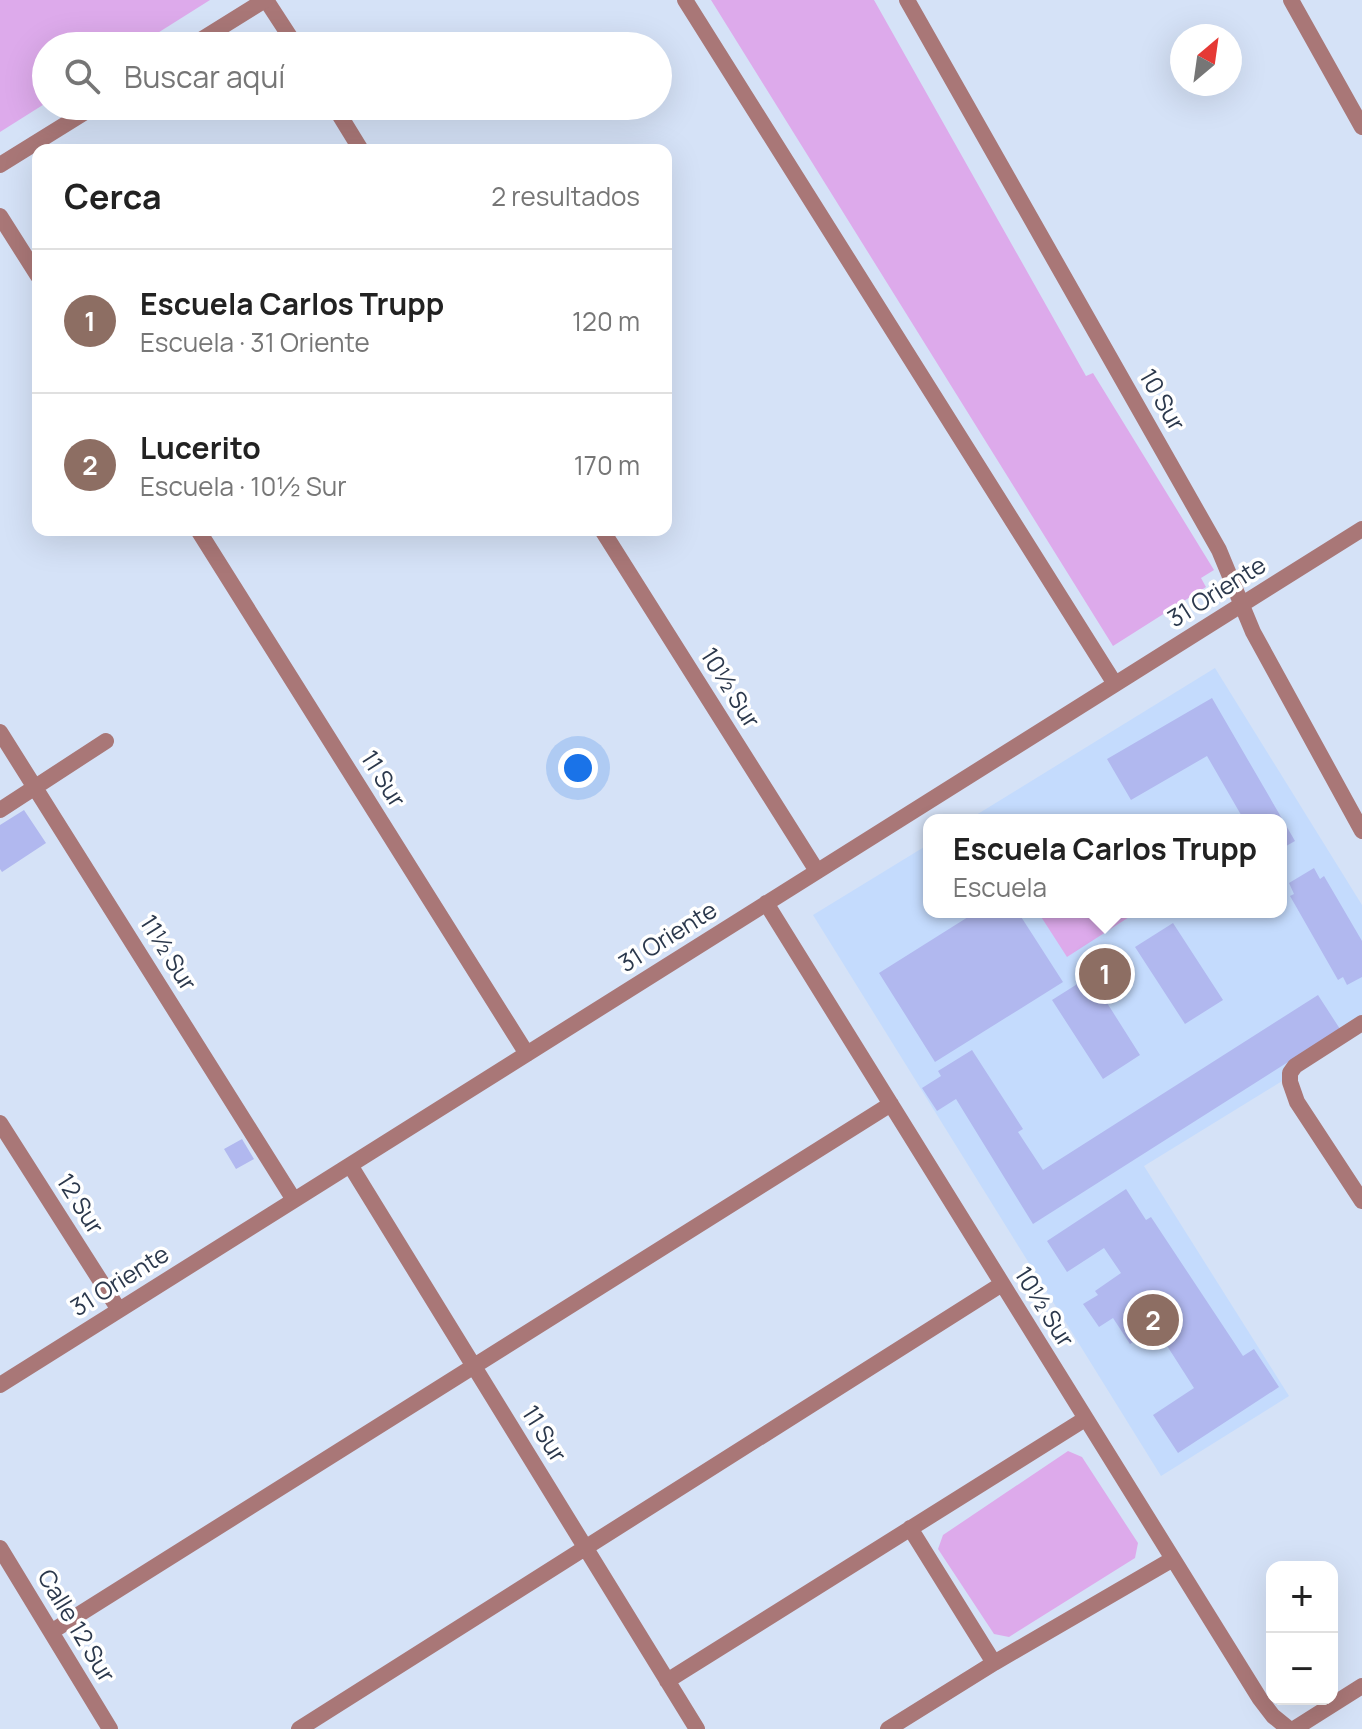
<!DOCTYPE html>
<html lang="es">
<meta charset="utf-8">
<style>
body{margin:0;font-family:Manrope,sans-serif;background:#f6f6f6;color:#222}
.controls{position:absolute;right:24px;bottom:24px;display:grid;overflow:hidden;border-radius:16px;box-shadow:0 8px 32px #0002}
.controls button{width:72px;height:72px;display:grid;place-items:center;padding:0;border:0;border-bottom:2px solid #e0e0e0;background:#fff;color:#222;font:40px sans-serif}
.compass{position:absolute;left:1170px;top:24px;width:72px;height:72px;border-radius:50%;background:#fff;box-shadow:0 8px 32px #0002;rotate:29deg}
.you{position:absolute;left:578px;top:768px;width:28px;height:28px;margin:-20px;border:6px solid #fff;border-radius:50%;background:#1a73e8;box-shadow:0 0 0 12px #1a73e833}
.badge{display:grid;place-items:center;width:52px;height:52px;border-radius:50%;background:#2563eb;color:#fff;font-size:26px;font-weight:700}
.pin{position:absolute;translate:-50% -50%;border:4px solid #fff;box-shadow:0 2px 8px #0006}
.popup{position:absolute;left:923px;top:814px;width:364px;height:104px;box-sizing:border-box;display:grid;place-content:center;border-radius:16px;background:#fff;filter:drop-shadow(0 2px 6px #0005);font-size:26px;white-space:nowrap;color:#767676}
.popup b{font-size:30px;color:#222}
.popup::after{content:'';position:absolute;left:50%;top:100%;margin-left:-16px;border:16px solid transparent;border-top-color:#fff}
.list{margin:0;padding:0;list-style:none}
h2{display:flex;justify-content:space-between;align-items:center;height:104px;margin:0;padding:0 32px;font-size:34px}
h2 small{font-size:26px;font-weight:400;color:#767676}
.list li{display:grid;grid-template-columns:52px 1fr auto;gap:24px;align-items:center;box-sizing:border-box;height:144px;padding:0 32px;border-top:2px solid #e0e0e0}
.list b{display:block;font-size:30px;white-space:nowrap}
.list p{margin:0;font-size:26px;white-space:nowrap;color:#767676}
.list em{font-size:26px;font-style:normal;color:#767676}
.icon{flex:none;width:44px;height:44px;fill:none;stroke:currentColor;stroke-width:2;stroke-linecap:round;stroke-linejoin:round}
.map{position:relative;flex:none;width:1362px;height:1729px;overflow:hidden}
.search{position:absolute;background:#fff;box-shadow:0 8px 32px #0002;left:32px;top:32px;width:640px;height:88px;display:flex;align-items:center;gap:20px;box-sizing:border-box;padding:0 28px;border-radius:44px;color:#767676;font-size:30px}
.panel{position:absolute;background:#fff;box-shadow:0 8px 32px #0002;left:32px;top:144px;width:640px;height:392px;border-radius:16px}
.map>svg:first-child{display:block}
.built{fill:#c4dbfd}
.green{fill:#ddaaeb}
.building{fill:#b1b8ef}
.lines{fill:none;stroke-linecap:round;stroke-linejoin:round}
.service{stroke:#a97777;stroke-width:16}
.minor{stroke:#a97777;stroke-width:16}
.tertiary{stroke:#a97777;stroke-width:16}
.labels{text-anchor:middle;stroke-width:7;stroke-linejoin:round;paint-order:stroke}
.street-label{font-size:24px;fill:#2b384c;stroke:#fff}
</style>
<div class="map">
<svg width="1362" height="1729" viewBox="0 0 1362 1729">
<rect width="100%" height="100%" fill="#d5e2f7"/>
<!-- built -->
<path class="built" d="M1215 668 1362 905V1032L1144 1166 1289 1396 1161 1476 813 915 929 844V912H1281V820H968Z"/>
<!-- green -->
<path class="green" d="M0 0H210L137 46H46V103L0 132Z
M711 0H874L1086 376 1093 373 1214 570 1201 578 1206 587 1113 646Z
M1038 912H1137L1067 957Z
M1068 1451 1082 1457 1138 1543 1135 1558 1009 1637 994 1634 938 1549 943 1535Z"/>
<!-- building -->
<path class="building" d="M1212 698 1295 841 1281 849V820H1244L1207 756 1131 800 1107 759Z
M24 810 46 843 2 872 0 869V825Z
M1314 868 1320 879 1324 876 1362 941V977L1347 985 1343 977 1338 980 1290 896 1294 894 1289 883Z
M976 912H1018L1063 982 935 1062 879 973Z
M1173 923 1223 1000 1185 1024 1135 947Z
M1090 976 1140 1055 1103 1079 1052 1000Z
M1318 995 1340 1029 1033 1224 956 1099 937 1111 922 1088 941 1076 938 1071 972 1050 1023 1129 1018 1132 1043 1170Z
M242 1139 254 1159 236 1169 224 1149Z
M1126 1189 1146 1220 1151 1217 1243 1356 1254 1349 1279 1387 1178 1453 1153 1415 1194 1388 1155 1327 1130 1344 1113 1318 1099 1327 1083 1304 1098 1295 1095 1291 1121 1273 1104 1248 1067 1272 1047 1241Z"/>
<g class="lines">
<!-- service -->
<path class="service" d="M1362 1023 1295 1066 1290 1073V1082L1297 1102 1362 1201"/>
<!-- minor -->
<path class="minor" d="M266 0 296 46
M685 0 1115 684
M907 0 1219 550 1253 632 1362 831
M1291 0 1362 127
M334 106 361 150
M0 216 38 276
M198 530 527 1054
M602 530 817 871
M0 732 294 1200
M0 810 106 741
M766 903 1260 1699 1273 1716 1289 1729
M0 1123 119 1310
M350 1165 697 1729
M0 1385 1362 529
M910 1528 994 1663
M0 1548 110 1729
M51 1632 891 1104
M667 1681 1085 1419
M299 1729 1002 1284
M888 1729 994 1663 1173 1559
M1294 1729 1362 1686"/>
<!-- tertiary -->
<path class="tertiary" d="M191 46 265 0
M0 165 95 106"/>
</g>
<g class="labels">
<!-- street labels -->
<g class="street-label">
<text transform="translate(1162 400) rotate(60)" y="8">10 Sur</text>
<text transform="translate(1217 592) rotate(-32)" y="8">31 Oriente</text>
<text transform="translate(730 688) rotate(58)" y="8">10½ Sur</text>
<text transform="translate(383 779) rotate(58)" y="8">11 Sur</text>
<text transform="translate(668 937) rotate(-32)" y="8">31 Oriente</text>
<text transform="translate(168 953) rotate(58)" y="8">11½ Sur</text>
<text transform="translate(80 1204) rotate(58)" y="8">12 Sur</text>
<text transform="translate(120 1281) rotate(-32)" y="8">31 Oriente</text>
<text transform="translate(1044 1307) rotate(58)" y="8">10½ Sur</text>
<text transform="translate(544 1434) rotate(58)" y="8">11 Sur</text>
<text transform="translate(76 1626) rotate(59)" y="8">Calle 12 Sur</text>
</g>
</g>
</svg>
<div class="controls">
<button>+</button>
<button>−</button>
</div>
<svg class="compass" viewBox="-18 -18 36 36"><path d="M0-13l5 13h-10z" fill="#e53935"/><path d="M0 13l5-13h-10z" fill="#767676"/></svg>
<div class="you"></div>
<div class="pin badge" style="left:1105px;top:974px;background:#8d6e63">1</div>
<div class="popup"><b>Escuela Carlos Trupp</b>Escuela</div>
<div class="pin badge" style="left:1153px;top:1320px;background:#8d6e63">2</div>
<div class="search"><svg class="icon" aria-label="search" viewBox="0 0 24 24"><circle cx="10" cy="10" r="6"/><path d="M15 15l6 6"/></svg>Buscar aquí</div>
<section class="panel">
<h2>Cerca<small>2 resultados</small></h2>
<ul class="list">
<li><span class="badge" style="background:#8d6e63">1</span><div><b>Escuela Carlos Trupp</b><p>Escuela · 31 Oriente</p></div><em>120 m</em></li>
<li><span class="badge" style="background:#8d6e63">2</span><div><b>Lucerito</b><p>Escuela · 10½ Sur</p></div><em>170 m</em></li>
</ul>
</section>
</div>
